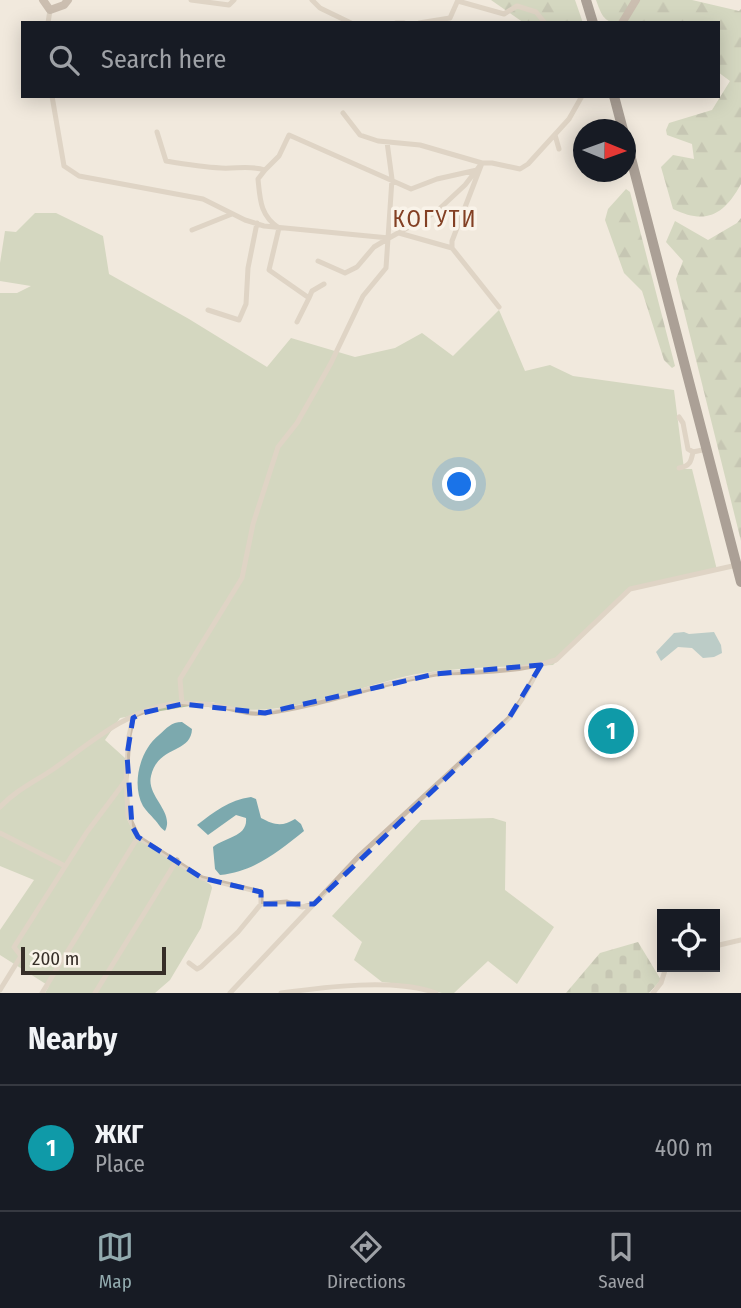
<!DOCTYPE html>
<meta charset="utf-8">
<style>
body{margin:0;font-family:"Fira Sans Condensed",sans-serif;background:#242831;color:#f1f3f6}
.controls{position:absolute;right:21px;bottom:21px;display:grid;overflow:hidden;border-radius:0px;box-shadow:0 4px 18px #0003}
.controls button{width:63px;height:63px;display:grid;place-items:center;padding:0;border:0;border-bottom:2px solid #363941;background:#171b24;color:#f1f3f6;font:35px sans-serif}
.compass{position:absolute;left:573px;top:119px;width:63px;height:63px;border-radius:50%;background:#171b24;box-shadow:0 4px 18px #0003;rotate:91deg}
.scale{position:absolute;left:21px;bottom:18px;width:145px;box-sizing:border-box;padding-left:7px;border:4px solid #362e28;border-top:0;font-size:19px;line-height:24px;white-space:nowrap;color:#362e28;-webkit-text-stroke:5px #f9f3e9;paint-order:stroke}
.you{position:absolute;left:460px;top:485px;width:24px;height:24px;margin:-18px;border:5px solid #fff;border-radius:50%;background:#1a73e8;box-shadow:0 0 0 10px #1a73e833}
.badge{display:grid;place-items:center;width:46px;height:46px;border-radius:50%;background:#92aaae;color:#fff;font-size:23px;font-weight:700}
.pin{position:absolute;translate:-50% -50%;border:4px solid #fff;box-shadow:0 2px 7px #0006}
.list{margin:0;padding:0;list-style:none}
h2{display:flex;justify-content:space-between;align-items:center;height:91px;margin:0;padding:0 28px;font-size:30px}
h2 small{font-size:23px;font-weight:400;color:#9ea1a6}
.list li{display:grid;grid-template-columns:46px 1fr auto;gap:21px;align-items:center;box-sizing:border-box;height:126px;padding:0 28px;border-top:2px solid #363941}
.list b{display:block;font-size:26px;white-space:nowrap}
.list p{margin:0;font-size:23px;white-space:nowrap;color:#9ea1a6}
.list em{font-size:23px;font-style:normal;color:#9ea1a6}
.icon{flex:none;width:38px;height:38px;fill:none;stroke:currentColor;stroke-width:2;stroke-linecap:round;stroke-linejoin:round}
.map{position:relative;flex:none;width:741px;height:993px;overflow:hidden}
.search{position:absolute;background:#171b24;box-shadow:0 4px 18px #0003;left:21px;right:21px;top:21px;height:77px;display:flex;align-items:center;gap:18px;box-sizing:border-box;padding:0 24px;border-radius:0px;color:#9ea1a6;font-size:26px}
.sheet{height:217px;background:#171b24}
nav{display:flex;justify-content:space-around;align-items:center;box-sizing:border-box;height:98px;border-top:2px solid #363941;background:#171b24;font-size:19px;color:#9ea1a6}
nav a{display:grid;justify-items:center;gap:4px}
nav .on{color:#92aaae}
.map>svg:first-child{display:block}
.forest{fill:url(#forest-firs)}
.cemetery{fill:url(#cemetery-stones)}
.garden{fill:#b2c09d}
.water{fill:#7ca9ae}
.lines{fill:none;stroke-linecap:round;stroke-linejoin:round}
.street{stroke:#c9baa9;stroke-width:5}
.secondary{stroke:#9d897a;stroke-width:8}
.highway{stroke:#574840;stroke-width:10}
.marked{fill:none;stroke:#1d4ed8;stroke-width:5;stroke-dasharray:14 9;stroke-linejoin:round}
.labels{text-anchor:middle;stroke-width:7;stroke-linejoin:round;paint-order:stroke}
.quarter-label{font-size:23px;letter-spacing:2px;fill:#834024;stroke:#f9f3e9}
</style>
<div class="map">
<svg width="741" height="993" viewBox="0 0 741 993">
<defs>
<pattern id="forest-firs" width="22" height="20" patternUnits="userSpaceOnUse" patternTransform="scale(1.75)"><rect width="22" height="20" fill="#b2c09d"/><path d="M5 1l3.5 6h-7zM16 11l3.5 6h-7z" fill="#929c80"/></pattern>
<pattern id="cemetery-stones" width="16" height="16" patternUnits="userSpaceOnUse" patternTransform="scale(1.75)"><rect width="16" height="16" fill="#b2c09d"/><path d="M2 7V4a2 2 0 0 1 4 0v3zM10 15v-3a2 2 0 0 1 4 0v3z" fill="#929c80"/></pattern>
</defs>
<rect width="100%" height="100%" fill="#f1e9dd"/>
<!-- forest -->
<path class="forest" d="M491 0H575L583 23H524Z
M596 0H633L619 23C603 23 601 13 596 0Z
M640 0H692L739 11 741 9V184C724 215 706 225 673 209L661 167 673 155 694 159 692 144 667 135 666 130 669 123 712 110 730 81 718 72V23H625Z
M626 189 630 192 675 366 672 368 664 360 642 291 624 273 605 220 608 209Z
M741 218V541L676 279 683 261 666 242 675 221 708 240 737 223Z"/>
<!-- cemetery -->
<path class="cemetery" d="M638 942 661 980 649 993H566L600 953Z"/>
<!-- garden -->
<path class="garden" d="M35 213H56L103 236 109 274 189 319 267 367 291 338 355 357 395 348 422 333 453 356 499 310 525 371 550 365 573 376 674 390 684 469H692L717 570 626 590 553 665C510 667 466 667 423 673 365 682 267 728 213 702L120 718 105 740 125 758 127 819 138 840 166 855 211 885 212 888 201 928 170 980 155 993H45L49 986 0 955V930L34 880 0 866V293H17L31 286 0 281V263L5 231 16 232Z
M493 818 506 822 505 890 554 927 517 984 488 961 454 993H442L410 985 382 982 354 960 362 942 332 916 421 820Z"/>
<!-- water -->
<path class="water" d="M684 632 689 634 714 632 721 645 722 653 714 657 703 658 692 648 678 647 661 661 656 652 674 633Z
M182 722 192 729C191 754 158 745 151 776 146 796 175 812 165 831 160 828 159 824 154 819 151 815 146 811 143 806 131 784 140 750 159 735 167 728 171 722 182 722Z
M251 797 256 799 261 818C274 825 282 827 295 819L301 824 304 831C278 852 255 871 220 875L215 869 213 847C225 837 248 837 246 818L236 815 208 835 197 825C214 812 229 800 251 797Z"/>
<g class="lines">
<!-- street -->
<path class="street" d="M191 0 229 5 234 0
M312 0 320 8 351 23
M458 1 504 14 517 6 536 12 545 23
M48 23 50 10
M396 23H404
M419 23 450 18 458 0
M52 96 64 166 79 176 203 199 245 220 264 226 389 238 436 212 465 185 482 163H492L520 169 528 164 569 119 582 96
M343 113 360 135 378 141 420 145 482 163 452 241V248L499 307
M157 132 166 161C184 164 203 167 221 168 236 169 250 165 265 170L279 156 289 135 411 189 437 179 477 170
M555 135 559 149
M265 170 258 179C260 199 260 216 279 228L269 270 309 298 297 322
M192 230 232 214
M399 233 452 248
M318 261 345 273 357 267 374 247 389 238
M309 298 312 291 324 284
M208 310 239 320 246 304 248 268 257 223
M679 417 683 423 688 449 693 452
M679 468C690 466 691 462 693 452L707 449
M182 704 180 679 242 578 253 524 278 447 297 423 331 363 363 296 386 268 392 179 387 142
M133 718 129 736 126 780 128 815 138 837 202 878 261 892V904L287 902 302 907 312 905
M0 807C15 791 34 782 52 770 88 745 125 711 171 704 184 703 201 703 213 705 232 708 246 715 265 713 321 706 375 684 430 675 446 672 462 673 478 672 505 671 531 668 556 660L630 589 737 565
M0 833 65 866
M662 924V928
M715 946 741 940
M189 963 197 969 201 967 238 932 261 904
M0 990 21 956 14 947 87 832 126 780
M42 993 138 837
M95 993 177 860
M230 993 360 855 509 718 522 699 541 665
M281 993C324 987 395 978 436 993
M653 993 661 983 666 967"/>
<!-- secondary -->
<path class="secondary" d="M43 0 50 10 64 5 68 0
M622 23 636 0"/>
<!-- highway -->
<path class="highway" d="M586 0 593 23
M614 96 623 130
M626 139 741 582"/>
</g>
<!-- marked area -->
<path d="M0 0H741V993H0ZM541 665 509 718 314 904H261V892L202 878 138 837 132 826 127 755 133 718 142 713 182 704 265 713 435 674Z" fill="#f1e9dd" fill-opacity=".55" fill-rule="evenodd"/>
<path class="marked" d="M541 665 509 718 314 904H261V892L202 878 138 837 132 826 127 755 133 718 142 713 182 704 265 713 435 674Z"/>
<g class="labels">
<!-- quarter labels -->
<g class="quarter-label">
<text x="435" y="227">КОГУТИ</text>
</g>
</g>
</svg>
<div class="controls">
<button><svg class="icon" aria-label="locate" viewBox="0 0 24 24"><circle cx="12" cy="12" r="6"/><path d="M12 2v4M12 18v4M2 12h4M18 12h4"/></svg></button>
</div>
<svg class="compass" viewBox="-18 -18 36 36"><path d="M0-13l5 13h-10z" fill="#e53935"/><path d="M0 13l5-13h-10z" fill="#9ea1a6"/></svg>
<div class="scale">200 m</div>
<div class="you"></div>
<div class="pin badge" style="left:611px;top:731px;background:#0f9aa8">1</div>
<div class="search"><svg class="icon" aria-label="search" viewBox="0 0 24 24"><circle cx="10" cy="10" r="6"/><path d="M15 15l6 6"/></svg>Search here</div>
</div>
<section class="sheet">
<h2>Nearby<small></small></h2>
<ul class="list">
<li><span class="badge" style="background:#0f9aa8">1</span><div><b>ЖКГ</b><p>Place</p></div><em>400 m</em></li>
</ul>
</section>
<nav>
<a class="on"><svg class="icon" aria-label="map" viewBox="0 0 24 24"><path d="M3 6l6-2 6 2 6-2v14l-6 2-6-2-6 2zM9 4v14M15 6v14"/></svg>Map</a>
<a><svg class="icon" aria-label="directions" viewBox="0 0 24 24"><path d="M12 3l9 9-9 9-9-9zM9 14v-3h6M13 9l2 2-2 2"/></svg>Directions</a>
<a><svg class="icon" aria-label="saved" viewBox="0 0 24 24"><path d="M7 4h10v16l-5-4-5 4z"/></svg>Saved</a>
</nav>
